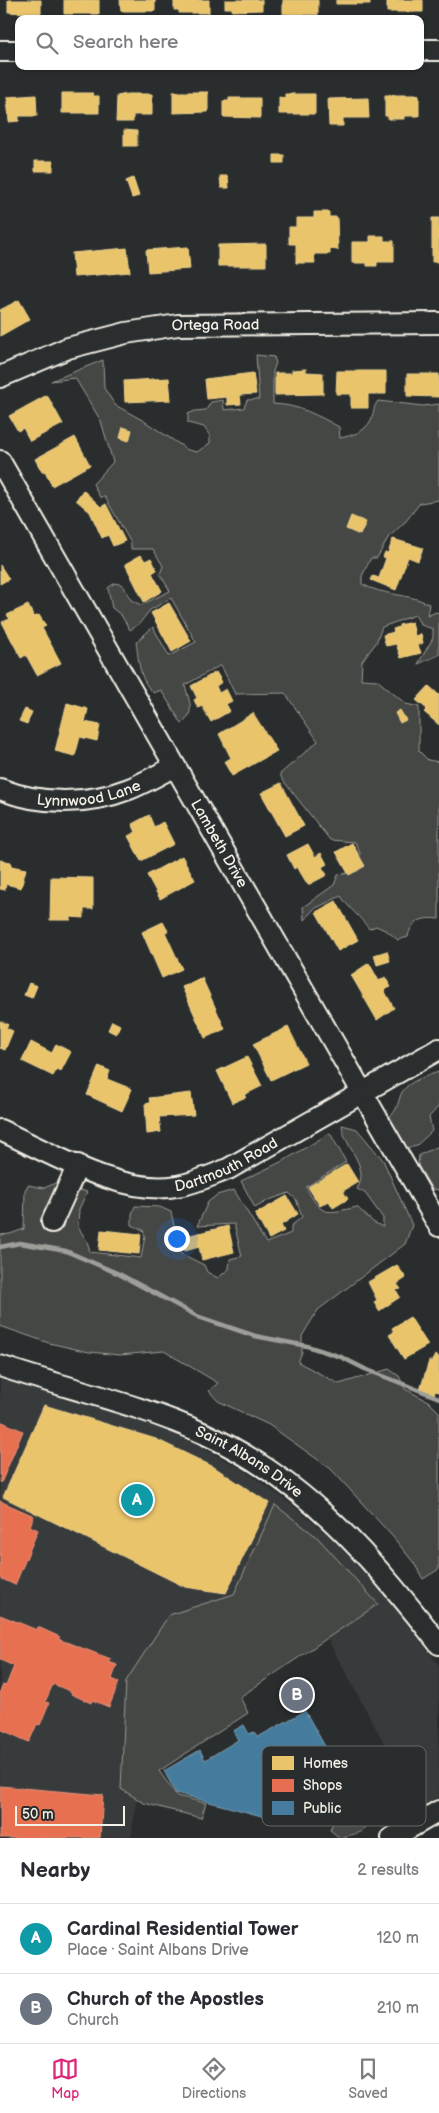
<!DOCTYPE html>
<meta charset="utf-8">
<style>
body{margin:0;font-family:"Balsamiq Sans",sans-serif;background:#f7f7f7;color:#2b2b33}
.scale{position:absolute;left:15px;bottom:12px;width:110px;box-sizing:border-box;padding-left:5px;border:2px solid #f4f1e8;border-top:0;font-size:14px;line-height:18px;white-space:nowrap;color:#f4f1e8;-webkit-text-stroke:4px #2a2d2e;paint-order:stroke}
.you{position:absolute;left:176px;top:1238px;width:18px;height:18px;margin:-12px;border:4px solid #fff;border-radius:50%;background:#1a73e8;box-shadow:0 0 0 8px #1a73e833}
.badge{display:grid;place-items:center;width:32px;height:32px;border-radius:50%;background:#db2777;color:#fff;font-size:16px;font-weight:700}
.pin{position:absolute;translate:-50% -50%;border:2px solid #fff;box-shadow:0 1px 5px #0006}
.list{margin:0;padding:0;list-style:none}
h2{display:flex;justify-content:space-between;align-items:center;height:65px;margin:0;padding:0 20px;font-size:21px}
h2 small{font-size:16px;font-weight:400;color:#7c7c81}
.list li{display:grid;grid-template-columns:32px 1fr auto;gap:15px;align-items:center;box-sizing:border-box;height:70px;padding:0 20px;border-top:1px solid #e1e1e2}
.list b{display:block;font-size:19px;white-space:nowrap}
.list p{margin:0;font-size:16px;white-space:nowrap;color:#7c7c81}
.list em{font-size:16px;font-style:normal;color:#7c7c81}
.icon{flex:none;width:28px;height:28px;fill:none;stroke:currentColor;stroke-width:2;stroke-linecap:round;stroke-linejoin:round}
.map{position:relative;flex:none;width:439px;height:1838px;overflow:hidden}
.search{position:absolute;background:#fff;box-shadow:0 1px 4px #0004;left:15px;right:15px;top:15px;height:55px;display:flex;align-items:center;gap:12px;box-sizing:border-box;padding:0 18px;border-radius:10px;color:#7c7c81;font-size:19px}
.sheet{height:205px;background:#fff}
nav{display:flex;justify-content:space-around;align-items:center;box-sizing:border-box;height:70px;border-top:1px solid #e1e1e2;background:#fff;font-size:14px;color:#7c7c81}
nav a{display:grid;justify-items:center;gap:2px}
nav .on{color:#db2777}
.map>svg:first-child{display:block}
.built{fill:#373a3a}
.green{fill:#444645;stroke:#9c9c96}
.homes{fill:#e9c46a;stroke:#ecd290}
.shops{fill:#e76f51;stroke:#eb967e}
.public{fill:#457b9d;stroke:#7a9eb4}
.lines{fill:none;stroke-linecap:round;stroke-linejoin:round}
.stream{stroke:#9f9f9a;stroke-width:4.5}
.minor-casing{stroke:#f4f1e8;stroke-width:24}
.minor{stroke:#2a2d2e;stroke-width:20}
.labels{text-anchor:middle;stroke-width:5;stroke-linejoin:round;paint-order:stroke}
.street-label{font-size:15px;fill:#f4f1e8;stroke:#2a2d2e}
.key{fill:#2a2d2e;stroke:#676866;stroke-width:1}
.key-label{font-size:14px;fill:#f4f1e8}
</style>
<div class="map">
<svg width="439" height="1838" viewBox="0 0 439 1838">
<rect width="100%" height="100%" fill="#2a2d2e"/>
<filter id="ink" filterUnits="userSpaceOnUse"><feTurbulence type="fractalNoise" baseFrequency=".02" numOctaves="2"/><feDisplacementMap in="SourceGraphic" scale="10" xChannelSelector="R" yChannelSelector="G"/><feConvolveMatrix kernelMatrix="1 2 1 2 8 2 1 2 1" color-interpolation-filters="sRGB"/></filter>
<g filter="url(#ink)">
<!-- built -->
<path class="built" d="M0 1378 169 1430 242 1469 290 1503 332 1538 387 1598 439 1665V1797L419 1808 327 1638 143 1752 131 1838H0Z"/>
<!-- green -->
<path class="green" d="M256 355 274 357 276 363 273 371V404C299 405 317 415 339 427L340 438C353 435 364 433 371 420 374 413 373 407 378 401L423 406 439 404V500L420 503 406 521 388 538 377 558H371L362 576V584C383 596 408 593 429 604L427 616 436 612 439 613V655L418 664 433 638V629L421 625 415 615 382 627 376 643 362 661 361 679 377 680 406 704 419 707V751L428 760 439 762V919C423 917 411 920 408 937L398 940 387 931 376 926 369 929C361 917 348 908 341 896L314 909 304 920 303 907 334 885 338 875 358 871 360 853 355 842 330 840 282 779 280 774 318 741 285 693 235 694 221 665 185 685C189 702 196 711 182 724L161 690 154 693C139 681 139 661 136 642L153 627 169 656 196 642 171 598 150 610 139 624 130 630 121 615 112 608 108 588 115 583 123 585 131 600 141 605 170 591 160 574 163 566 153 549H131V543L105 497H100L93 484 113 462 101 421 75 378 51 381 103 360 104 388 115 405 144 421 188 450 197 452 210 443V436L204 427 188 423V414L195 411 206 410 211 402 223 400 224 410 244 408 247 400 259 399Z
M439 1072V1106L429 1117 432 1131 417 1145 406 1148 389 1117C397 1111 397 1106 400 1097 404 1082 426 1076 439 1072Z
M342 1125 357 1129 383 1160 412 1225 405 1244 318 1310 302 1336V1352L298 1362 339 1384 389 1369 399 1376 405 1389 428 1401 439 1412V1569L423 1579 414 1563 393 1537 331 1469 269 1425 218 1401 209 1391 218 1383 164 1351 120 1355 89 1352 49 1343 0 1326V1235L10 1234 24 1229 25 1190 28 1185 44 1188 56 1183 87 1192 79 1209 78 1227 87 1241 90 1252 141 1258 145 1236 143 1230 132 1225V1214L135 1206 160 1207 171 1212 180 1253 204 1265 207 1272 218 1278 229 1269 230 1259 242 1256 234 1224 197 1226 208 1202 217 1195 234 1190 266 1243 291 1233V1226L302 1217 296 1199 289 1193 269 1200 255 1208 241 1181 285 1160 330 1133 346 1162 306 1187C322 1217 325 1214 357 1207L373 1222 383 1227V1218L365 1193 357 1189C371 1166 344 1148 342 1125Z
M439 1146V1190L432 1189 418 1165 419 1155Z
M275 1505 317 1537 378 1604 240 1697 248 1713 159 1771 177 1796 206 1803 201 1818 144 1803 121 1789 126 1681 169 1615 234 1594Z
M368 1808 373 1816 361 1832 340 1838 330 1830 333 1823Z"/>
<!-- homes -->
<path class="homes" d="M8 0H41V14L8 12Z
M64 0H99V14H64Z
M120 0H155V11H121Z
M174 0H209V13H179V10H174Z
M225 0H262V10L232 11V8H225Z
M283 0H318V15L283 14Z
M336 0H370V4H336Z
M387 0H423V12H387Z
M173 92H208V112L173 113Z
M62 93H93V96H99V113H62Z
M127 94H152V115H133V122H116L117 96Z
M285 94H315V114H279V97L285 98Z
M36 95 37 116H19V121L9 122 7 97Z
M385 95H419V116H404V119H388V116H385Z
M229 98H260V118L223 117V101H229Z
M368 98 369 118H343V126H329L328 99Z
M124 130 137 131V146H124Z
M274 155H284V163H274Z
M35 161H53V171H35Z
M220 176H228L229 188H221Z
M133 178 139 196 132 198 126 181Z
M314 212H329V217H337L338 250 330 249V254H314L315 263H296V244H289V227H296V218H314Z
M432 218H439V262H432Z
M370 236H384V241H394V262H377V266H367V263H352V242H370Z
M266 244V266H218V245Z
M188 247 190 269 148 272 146 250Z
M127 248 130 272 74 277 72 253Z
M19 300 30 319 0 336V310Z
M306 369V372L323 373V394L275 395V373H292V370Z
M337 371H386V394H368V408H351V394H336Z
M253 373 256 394 240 395 241 404 227 405V397L207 399 205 379Z
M407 374H439V397L407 396Z
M169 378 171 400 125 402 124 381Z
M47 395 63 424 30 441 23 428 18 431 9 416Z
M123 427 132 430 129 441 120 438Z
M75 437 90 465 52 486 45 471 42 472 35 459Z
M83 490 101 507 106 504 125 541 113 546 108 535 102 538 90 512 76 500Z
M351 516 366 522 360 535 346 529Z
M393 539 423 548 418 561 408 557 396 590 371 580 373 576 379 578 386 558 383 557 385 552 388 553Z
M141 555 145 561 151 558 157 570 152 573 162 591 144 602 125 564Z
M0 565 9 579 0 584Z
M169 603 191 641 172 652 151 613Z
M28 605 34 617 39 615 46 626 42 628 61 663 37 675 26 655 21 658 2 622 10 619 7 615Z
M412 622 415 636 421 634 423 643 418 645 421 653 401 658 396 644 386 646 383 635 394 632 393 629 399 627V625Z
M216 672 222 682 216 686 219 693 226 689 232 701 226 704 230 711 211 722 202 706 198 708 194 700 197 698 191 686Z
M429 686 439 695V725L424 712 427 709 416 700Z
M67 703 88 709 85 722 100 725 97 741 80 737 75 756 55 751Z
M25 709 32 712 27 724 19 721Z
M400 710 406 720 400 723 395 713Z
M253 713 277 751 232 776 224 762 231 758 219 734Z
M281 783 304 826 285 836 261 793Z
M149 815 154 827 163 822 174 844 141 861 128 836 136 832 132 824Z
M352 843 365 866 349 875 336 852Z
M308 844 315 857 321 853 327 864 322 867 327 875 308 885 297 867 294 869 287 855Z
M182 856 195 880 160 899 147 875Z
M0 860 11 862V866L26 869 21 888 6 884 5 890 0 889Z
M51 877 93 878V909H84V918L71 917V920H50Z
M336 901 358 940 338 951 316 912Z
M163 922 168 931 165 932 182 969 162 978 142 932Z
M387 951 390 961 377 965 374 955Z
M369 963 379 981 385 977 391 987 384 990 394 1008 377 1020 351 975Z
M202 978 225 1029 205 1038 182 987Z
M29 983 37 986 32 998 24 995Z
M0 1021 8 1024 6 1028 13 1031 5 1050 0 1048Z
M112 1021 120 1025 116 1034 108 1030Z
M288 1027 306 1063 271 1080 253 1044Z
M31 1042 52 1053 56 1044 71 1052 61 1071 57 1069 53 1076 22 1061Z
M247 1057 262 1086 244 1095 246 1097 232 1103 217 1071Z
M99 1066 110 1071 107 1079 132 1089 122 1111 87 1095Z
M191 1093 194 1115 159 1117 161 1132 147 1134 145 1104 150 1103 149 1098Z
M347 1164 358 1182 343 1191 348 1199 333 1208 329 1201 320 1206 308 1187Z
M287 1196 298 1214 281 1225 284 1231 269 1239 255 1214Z
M228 1226 234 1252 202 1260 199 1247 185 1251 182 1237Z
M101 1230 141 1234 139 1254 99 1250Z
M397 1265 406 1278 397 1284 401 1289 396 1290 400 1297 379 1311 374 1302 377 1300 368 1282Z
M410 1317 428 1345 404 1359 389 1335 394 1332 392 1328Z
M435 1355 439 1357V1392L435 1391 434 1395 420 1390 429 1361H432Z
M44 1405 156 1439 214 1467 269 1503 226 1593 185 1587 3 1497Z"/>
<!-- shops -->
<path class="shops" d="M0 1421 23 1431 1 1483 0 1482Z
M0 1501 34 1516 30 1526 38 1530 15 1585 0 1578Z
M0 1615 37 1630 38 1627 60 1637 58 1639 111 1659 109 1662 117 1665 112 1679 119 1682 109 1707 92 1700 91 1703 71 1694 72 1692 53 1684 45 1702 49 1703 40 1725 37 1724 29 1742 0 1729V1692L3 1685 6 1686 14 1666 0 1660Z
M0 1786 103 1795 100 1838H0Z"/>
<!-- public -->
<path class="public" d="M305 1711 335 1764 275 1799 281 1811 269 1818 176 1793 164 1771 200 1750 205 1760 238 1740 233 1731 244 1725 249 1734 254 1732 258 1737Z"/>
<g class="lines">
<!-- stream -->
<path class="stream" d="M0 1247 20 1243 66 1251 119 1274 199 1317 255 1336 307 1346 341 1357 365 1369 439 1398"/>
<defs>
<g id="minor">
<path d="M420 50H439"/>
<path d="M0 51H19"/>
<path id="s1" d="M0 377 68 348 126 333 178 325 439 323"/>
<path id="s2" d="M0 461 439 1226"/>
<path id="s3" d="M0 789C40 805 88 805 129 789 144 783 159 774 174 767"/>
<path id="s4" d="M0 1130C51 1153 121 1196 177 1186 195 1183 212 1175 228 1169L439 1049"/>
<path d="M52 1222 78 1165"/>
<path id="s5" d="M0 1366C68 1389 139 1404 205 1434 307 1481 372 1558 439 1644"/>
<path d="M392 1838 439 1811"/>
</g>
</defs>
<!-- minor casing -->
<use href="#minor" class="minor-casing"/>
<!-- minor -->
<use href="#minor" class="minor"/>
</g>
</g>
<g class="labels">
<!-- street labels -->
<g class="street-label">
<text dy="5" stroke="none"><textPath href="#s1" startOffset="224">Ortega Road</textPath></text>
<text dy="5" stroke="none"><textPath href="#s3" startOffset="91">Lynnwood Lane</textPath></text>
<text dy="5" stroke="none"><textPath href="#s2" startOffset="441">Lambeth Drive</textPath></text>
<text dy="5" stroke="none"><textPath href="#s4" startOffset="242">Dartmouth Road</textPath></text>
<text dy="5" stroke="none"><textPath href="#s5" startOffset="268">Saint Albans Drive</textPath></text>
</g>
</g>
<!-- legend -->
<rect x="262" y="1746" width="164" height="80" rx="8" class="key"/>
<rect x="272" y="1756" width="22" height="14" fill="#e9c46a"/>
<rect x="272" y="1779" width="22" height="13" fill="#e76f51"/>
<rect x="272" y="1801" width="22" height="14" fill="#457b9d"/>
<g class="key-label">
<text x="303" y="1768">Homes</text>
<text x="303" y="1790">Shops</text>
<text x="303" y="1813">Public</text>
</g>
</svg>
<div class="scale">50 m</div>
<div class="you"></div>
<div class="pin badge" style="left:137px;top:1500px;background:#0f9aa8">A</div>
<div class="pin badge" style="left:297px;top:1695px;background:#6b7280">B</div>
<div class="search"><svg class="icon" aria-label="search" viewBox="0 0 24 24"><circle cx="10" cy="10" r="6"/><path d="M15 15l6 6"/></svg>Search here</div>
</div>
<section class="sheet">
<h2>Nearby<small>2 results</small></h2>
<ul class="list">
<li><span class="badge" style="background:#0f9aa8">A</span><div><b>Cardinal Residential Tower</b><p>Place · Saint Albans Drive</p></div><em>120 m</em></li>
<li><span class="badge" style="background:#6b7280">B</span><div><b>Church of the Apostles</b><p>Church</p></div><em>210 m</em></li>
</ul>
</section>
<nav>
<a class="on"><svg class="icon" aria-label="map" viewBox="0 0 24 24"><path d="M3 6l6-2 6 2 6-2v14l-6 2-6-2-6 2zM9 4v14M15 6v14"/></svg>Map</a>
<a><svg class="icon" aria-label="directions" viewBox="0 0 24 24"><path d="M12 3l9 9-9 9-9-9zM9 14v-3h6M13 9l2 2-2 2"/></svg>Directions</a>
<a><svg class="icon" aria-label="saved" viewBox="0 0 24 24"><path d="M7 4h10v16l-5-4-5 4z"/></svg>Saved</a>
</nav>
